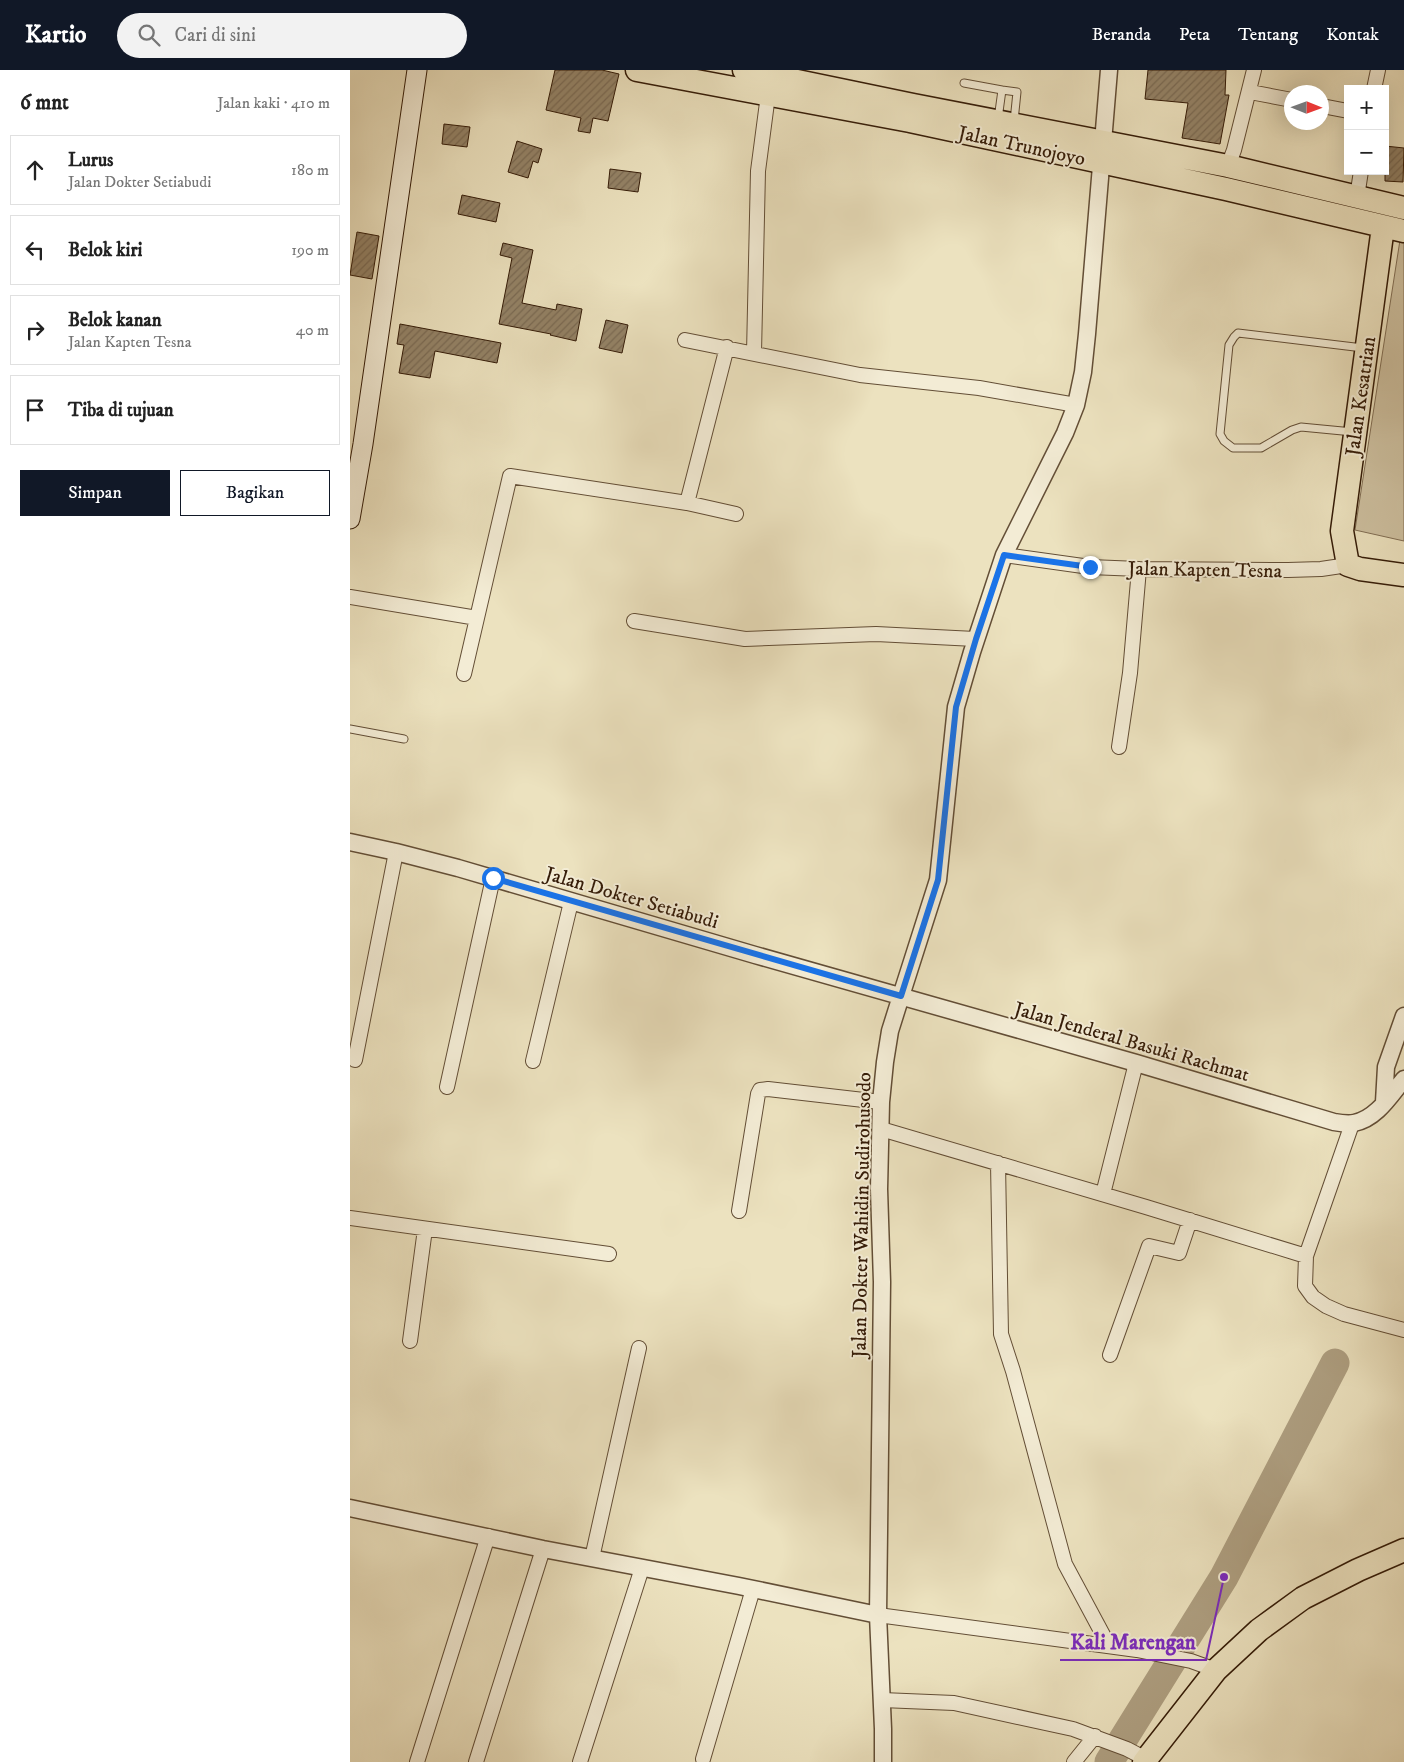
<!DOCTYPE html>
<html lang="id">
<meta charset="utf-8">
<style>
body{margin:0;font-family:"IM FELL DW Pica",serif;background:#f2f2f2;color:#222}
.controls{position:absolute;right:15px;top:15px;display:grid;overflow:hidden;border-radius:0px;box-shadow:0 5px 20px #0002}
.controls button{width:45px;height:45px;display:grid;place-items:center;padding:0;border:0;border-bottom:1px solid #e0e0e0;background:#fff;color:#222;font:25px sans-serif}
.compass{position:absolute;left:934px;top:15px;width:45px;height:45px;border-radius:50%;background:#fff;box-shadow:0 5px 20px #0002;rotate:91deg}
.stop{position:absolute;width:15px;height:15px;margin:-11px;border:4px solid #1a73e8;border-radius:50%;background:#fff}
.stop.end{background:#1a73e8;border-color:#fff;box-shadow:0 1px 5px #0008}
.list{margin:0;padding:0;list-style:none}
h2{display:flex;justify-content:space-between;align-items:center;height:65px;margin:0;padding:0 20px;font-size:21px}
h2 small{font-size:16px;font-weight:400;color:#767676}
.list li{display:grid;grid-template-columns:32px 1fr auto;gap:15px;align-items:center;box-sizing:border-box;height:70px;margin:0 10px 10px;padding:0 10px;border:1px solid #e0e0e0;border-radius:0px}
.list b{display:block;font-size:19px;white-space:nowrap}
.list p{margin:0;font-size:16px;white-space:nowrap;color:#767676}
.list em{font-size:16px;font-style:normal;color:#767676}
.actions{display:flex;gap:10px;padding:15px 20px}
.actions a{flex:1;padding:11px 0;border:1px solid #111827;border-radius:0px;text-align:center;font-size:18px;color:#111827}
.actions .main{background:#111827;color:#fff}
.icon{flex:none;width:28px;height:28px;fill:none;stroke:currentColor;stroke-width:2;stroke-linecap:round;stroke-linejoin:round}
.map{position:relative;flex:none;width:1054px;height:1692px;overflow:hidden}
header{display:flex;align-items:center;gap:30px;box-sizing:border-box;height:70px;padding:0 25px;background:#111827;color:#fff}
header strong{font-size:24px}
nav{display:flex;gap:28px;margin-inline-start:auto;font-size:18px}
.search{width:350px;height:45px;background:#f2f2f2;display:flex;align-items:center;gap:12px;box-sizing:border-box;padding:0 18px;border-radius:28px;color:#767676;font-size:19px}
main{display:flex}
aside{flex:1;background:#fff}
.map>svg:first-child{display:block}
.green{fill:#cdc0a0;stroke:#816e54}
.lines{fill:none;stroke-linecap:round;stroke-linejoin:round}
.river{stroke:#ae9f81;stroke-width:29}
.building{fill:url(#building-hatch);stroke:#351c08}
.service-casing{stroke:#634e36;stroke-width:9}
.minor-casing{stroke:#634e36;stroke-width:16}
.tertiary-casing{stroke:#634e36;stroke-width:19}
.secondary-casing{stroke:#351c08;stroke-width:21}
.trunk-casing{stroke:#351c08;stroke-width:25}
.service{stroke:#f3ecd5;stroke-width:7}
.minor{stroke:#f3ecd5;stroke-width:14}
.tertiary{stroke:#f3ecd5;stroke-width:16}
.secondary{stroke:#f3ecd5;stroke-width:19}
.trunk{stroke:#ece2bf;stroke-width:22}
.route{stroke:#1a73e8;stroke-width:6}
.labels{text-anchor:middle;stroke-width:4;stroke-linejoin:round;paint-order:stroke}
.street-label{font-size:20px;fill:#351c08;stroke:#f3ecd5}
.leader{fill:none;stroke:#7b2cbf;stroke-width:2}
.callout-dot{fill:#7b2cbf;stroke:#f3ecd5;stroke-width:2}
.callout-label{font-size:21px;text-anchor:middle;font-weight:bold;fill:#7b2cbf;stroke:#f3ecd5;stroke-width:4;stroke-linejoin:round;paint-order:stroke}
</style>
<header>
<strong>Kartio</strong>
<div class="search"><svg class="icon" aria-label="search" viewBox="0 0 24 24"><circle cx="10" cy="10" r="6"/><path d="M15 15l6 6"/></svg>Cari di sini</div>
<nav><a>Beranda</a><a>Peta</a><a>Tentang</a><a>Kontak</a></nav>
</header>
<main>
<aside>
<h2>6 mnt<small>Jalan kaki · 410 m</small></h2>
<ul class="list">
<li><svg class="icon" aria-label="ahead" viewBox="0 0 24 24"><path d="M12 20V5M6 11l6-6 6 6"/></svg><div><b>Lurus</b><p>Jalan Dokter Setiabudi</p></div><em>180 m</em></li>
<li><svg class="icon" aria-label="left" viewBox="0 0 24 24"><path d="M17 20v-9H6M10 6l-5 5 5 5"/></svg><div><b>Belok kiri</b></div><em>190 m</em></li>
<li><svg class="icon" aria-label="right" viewBox="0 0 24 24"><path d="M7 20v-9h11M14 6l5 5-5 5"/></svg><div><b>Belok kanan</b><p>Jalan Kapten Tesna</p></div><em>40 m</em></li>
<li><svg class="icon" aria-label="arrive" viewBox="0 0 24 24"><path d="M6 21V4h12l-3 4 3 4H6"/></svg><div><b>Tiba di tujuan</b></div></li>
</ul>
<div class="actions"><a class="main">Simpan</a><a>Bagikan</a></div>
</aside>
<div class="map">
<svg width="1054" height="1692" viewBox="0 0 1054 1692">
<defs>
<pattern id="building-hatch" width="6" height="6" patternUnits="userSpaceOnUse" patternTransform="scale(1.25)"><rect width="6" height="6" fill="#948367"/><path d="M-1 1l2-2M0 6l6-6M5 7l2-2" fill="none" stroke="#7a6a53"/></pattern>
</defs>
<rect width="100%" height="100%" fill="#ece2bf"/>
<filter id="stains"><feTurbulence type="fractalNoise" baseFrequency=".004" numOctaves="4"/><feColorMatrix values="0 0 0 0 .2 0 0 0 0 .09 0 0 0 0 .02 0 0 0 .5 -.17"/></filter>
<radialGradient id="worn" r=".72"><stop offset=".6" stop-color="#630" stop-opacity="0"/><stop offset="1" stop-color="#630" stop-opacity=".3"/></radialGradient>
<!-- green -->
<path class="green" d="M1050 170 1054 171V471L1005 460Z"/>
<g class="lines">
<!-- river -->
<path class="river" d="M759 1692 874 1507 985 1293"/>
</g>
<!-- building -->
<path class="building" d="M205 0H252L269 4 258 51 243 48 240 63 228 61 231 48 196 40Z
M798 0H876L875 25H879L870 74 832 68 838 33 795 29Z
M94 54 120 57 117 77 92 74Z
M167 71 192 79 188 93 183 91 178 108 158 102Z
M1035 76 1054 78 1053 112 1035 111Z
M260 99 291 103 288 122 258 118Z
M112 125 150 133 146 152 108 144Z
M7 162 29 166 22 209 0 205Z
M153 173 183 180 172 233 206 240 207 234 232 239 226 271 200 265 201 264 149 254 162 188 150 185Z
M256 250 278 255 272 283 249 278Z
M50 254 151 273 147 293 85 281 80 308 49 303 54 275 47 274Z"/>
<g class="lines">
<defs>
<path id="service" d="M614 13 652 20 648 49
M652 20 667 22 664 51
M1003 362 951 357 942 360 911 378H883L874 371 870 364 879 275 884 267 888 263 1013 278
M0 659 54 669"/>
<path id="minor" d="M1024 19 1028 0
M900 22 942 30
M972 36 998 41
M878 96 884 80 904 0
M1007 127 1011 101
M335 270 510 305 629 318 726 335
M404 283 408 101 418 25
M337 433 377 277
M654 485 740 497 789 499 938 500 971 499 998 495
M0 527 127 548
M284 551 395 569 526 564 625 569
M114 604 160 406 337 433 386 444
M769 677 780 603 789 499
M5 990 46 782
M183 991 221 832
M97 1017 143 808
M1002 1054 956 1186 955 1216 963 1227 976 1236 994 1244 1054 1260
M531 1059 796 1137 956 1186
M648 1093 651 1264 663 1301 715 1494 759 1576
M753 1124 786 993
M389 1141 408 1024 410 1020 418 1019 531 1032
M0 1148 259 1184
M60 1271 75 1159
M760 1285 799 1176 829 1183 840 1150
M242 1488 289 1278
M528 1545 787 1580 841 1591 866 1600
M532 1630 604 1633 723 1659 777 1679 796 1689
M353 1689 403 1519
M67 1692 138 1466
M126 1692 193 1479
M230 1692 292 1498
M724 1692 745 1666"/>
<path id="tertiary" d="M0 772 46 782 108 798 405 885 786 993 984 1052C990 1053 998 1054 1004 1053 1026 1049 1040 1026 1054 1009
M1034 1032 1036 997 1054 946
M0 1438 193 1479 389 1516 528 1545
M533 1692V1659L528 1545 532 1212 529 1119 531 1032 535 992 540 961 551 926 588 810 606 637 622 582 654 485 715 363 726 335 733 302 737 264 759 0"/>
<path id="secondary" d="M0 449 13 374 67 0"/>
<path id="trunk" d="M287 0 560 51 876 119 1054 161
M394 0 563 35 878 96 1054 138
M1033 157 992 461 998 495 1010 499 1054 505
M794 1692 866 1600 909 1560 953 1528 1008 1500 1054 1480"/>
</defs>
<!-- service casing -->
<use href="#service" class="service-casing"/>
<!-- minor casing -->
<use href="#minor" class="minor-casing"/>
<!-- tertiary casing -->
<use href="#tertiary" class="tertiary-casing"/>
<!-- secondary casing -->
<use href="#secondary" class="secondary-casing"/>
<!-- trunk casing -->
<use href="#trunk" class="trunk-casing"/>
<!-- service -->
<use href="#service" class="service"/>
<!-- minor -->
<use href="#minor" class="minor"/>
<!-- tertiary -->
<use href="#tertiary" class="tertiary"/>
<!-- secondary -->
<use href="#secondary" class="secondary"/>
<!-- trunk -->
<use href="#trunk" class="trunk"/>
</g>
<g class="lines">
<!-- route -->
<path class="route" d="M143 808 551 926 588 810 606 637 626 569 654 485 740 497"/>
</g>
<g class="labels">
<!-- street labels -->
<g class="street-label">
<text transform="translate(672 75) rotate(12)" y="7">Jalan Trunojoyo</text>
<text transform="translate(1010 326) rotate(-82)" y="7">Jalan Kesatrian</text>
<text transform="translate(855 499) rotate(1)" y="7">Jalan Kapten Tesna</text>
<text transform="translate(282 827) rotate(16)" y="7">Jalan Dokter Setiabudi</text>
<text transform="translate(782 971) rotate(16)" y="7">Jalan Jenderal Basuki Rachmat</text>
<text transform="translate(511 1145) rotate(-89)" y="7">Jalan Dokter Wahidin Sudirohusodo</text>
</g>
</g>
<!-- callouts -->
<path class="leader" d="M874 1507L856 1590H710"/>
<circle class="callout-dot" cx="874" cy="1507" r="5"/>
<g class="callout-label">
<text x="783" y="1579">Kali Marengan</text>
</g>
<rect width="100%" height="100%" filter="url(#stains)"/>
<rect width="100%" height="100%" fill="url(#worn)"/>
</svg>
<div class="controls">
<button>+</button>
<button>−</button>
</div>
<svg class="compass" viewBox="-18 -18 36 36"><path d="M0-13l5 13h-10z" fill="#e53935"/><path d="M0 13l5-13h-10z" fill="#767676"/></svg>
<div class="stop" style="left:143px;top:808px"></div>
<div class="stop end" style="left:740px;top:497px"></div>
</div>
</main>
